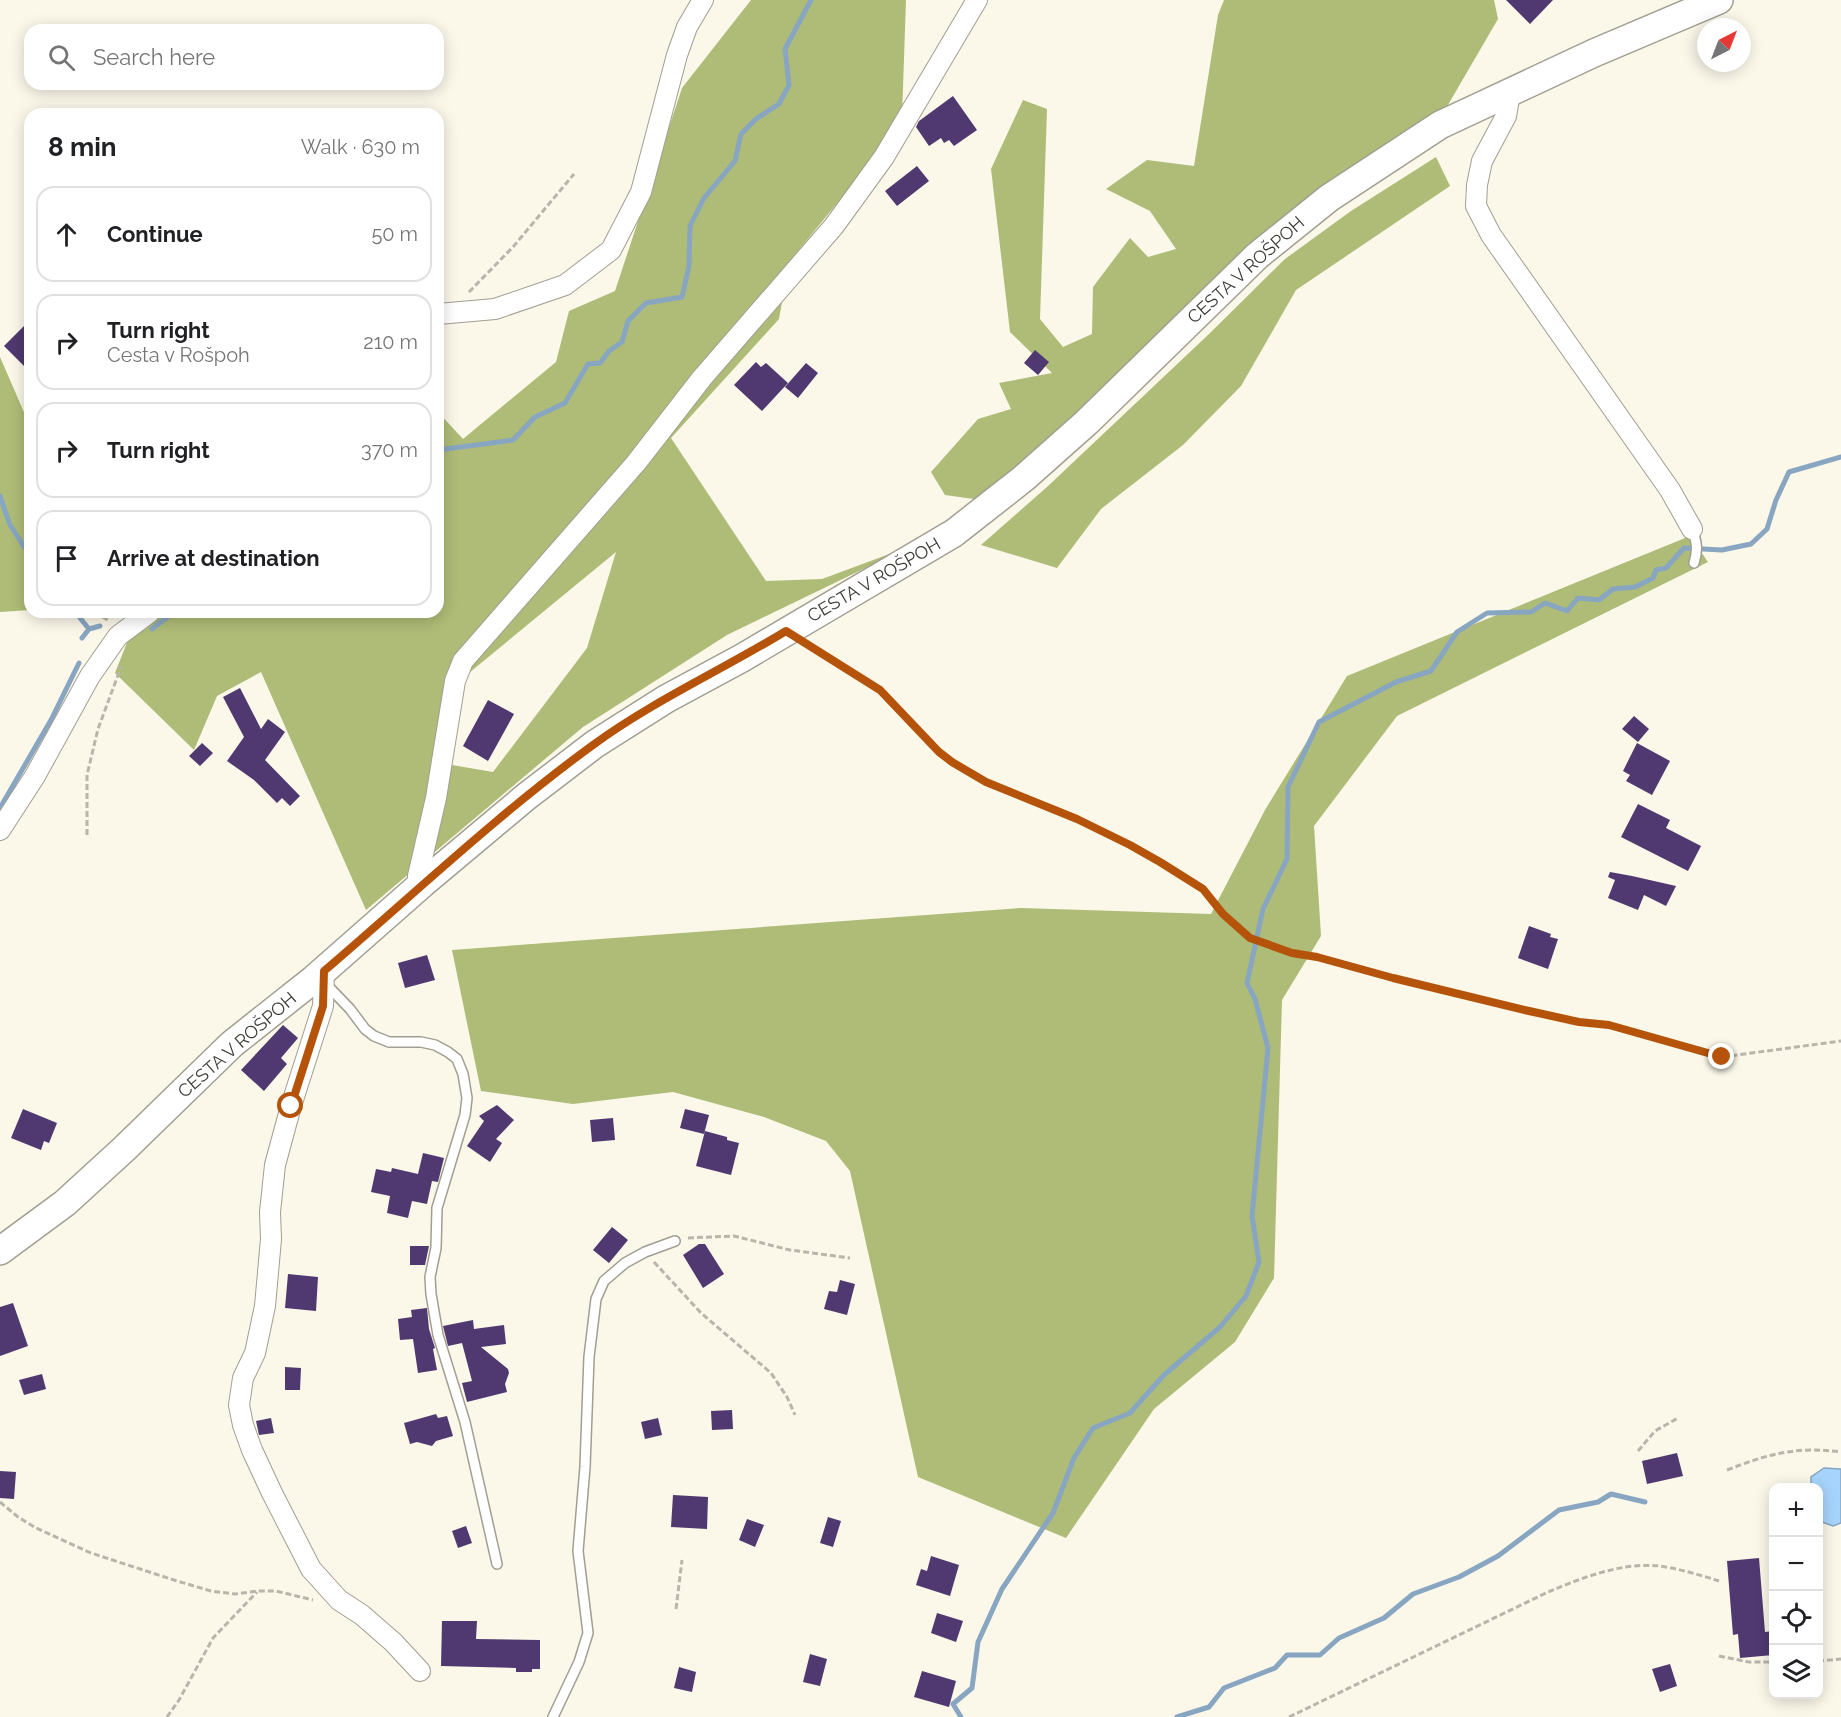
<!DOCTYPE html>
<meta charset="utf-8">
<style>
body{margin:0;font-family:Raleway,sans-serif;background:#f2f2f2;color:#202124}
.controls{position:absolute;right:18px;bottom:18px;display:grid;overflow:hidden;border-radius:12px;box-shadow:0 3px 15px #0003}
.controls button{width:54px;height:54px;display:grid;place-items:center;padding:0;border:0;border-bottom:2px solid #e0e0e0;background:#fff;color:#202124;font:30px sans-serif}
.compass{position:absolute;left:1697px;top:18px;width:54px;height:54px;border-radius:50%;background:#fff;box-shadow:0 3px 15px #0003;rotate:42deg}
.stop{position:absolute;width:18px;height:18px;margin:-14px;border:4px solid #b45309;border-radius:50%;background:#fff}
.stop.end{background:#b45309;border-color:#fff;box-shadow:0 2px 6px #0008}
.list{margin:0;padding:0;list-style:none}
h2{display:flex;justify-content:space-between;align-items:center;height:78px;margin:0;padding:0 24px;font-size:26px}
h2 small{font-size:20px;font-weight:400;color:#757577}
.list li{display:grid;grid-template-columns:39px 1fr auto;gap:18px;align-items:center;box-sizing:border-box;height:96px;margin:0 12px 12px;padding:0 12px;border:2px solid #e0e0e0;border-radius:18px}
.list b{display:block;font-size:22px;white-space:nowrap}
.list p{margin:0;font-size:20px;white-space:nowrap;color:#757577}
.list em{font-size:20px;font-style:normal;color:#757577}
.icon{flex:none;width:33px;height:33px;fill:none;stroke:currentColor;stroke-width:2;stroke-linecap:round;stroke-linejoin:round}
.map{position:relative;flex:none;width:1841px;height:1717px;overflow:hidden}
.search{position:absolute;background:#fff;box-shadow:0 3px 15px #0003;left:24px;top:24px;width:420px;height:66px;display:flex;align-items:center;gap:15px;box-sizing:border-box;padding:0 21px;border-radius:18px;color:#757577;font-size:22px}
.panel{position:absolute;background:#fff;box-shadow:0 3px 15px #0003;left:24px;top:108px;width:420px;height:510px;border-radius:18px}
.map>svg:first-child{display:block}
.forest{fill:#aebc77;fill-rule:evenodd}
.water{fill:#a7d4fc;stroke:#88a6c1;stroke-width:1.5}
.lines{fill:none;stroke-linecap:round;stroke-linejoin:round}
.stream{stroke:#88a6c1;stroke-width:5}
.building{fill:#4f3970}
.lane-casing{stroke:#a29e91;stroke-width:12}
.street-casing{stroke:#a29e91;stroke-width:22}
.secondary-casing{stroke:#a29e91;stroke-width:30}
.path{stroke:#b8b5aa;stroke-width:3;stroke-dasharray:6 3;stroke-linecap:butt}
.lane{stroke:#fff;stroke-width:9}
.street{stroke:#fff;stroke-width:20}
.secondary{stroke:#fff;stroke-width:27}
.route{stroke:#b45309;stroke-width:8}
.labels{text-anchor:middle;stroke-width:6;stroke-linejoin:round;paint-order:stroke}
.street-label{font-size:18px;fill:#3e3c37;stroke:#fff}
</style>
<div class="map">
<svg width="1841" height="1717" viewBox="0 0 1841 1717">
<rect width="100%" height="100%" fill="#fbf7e9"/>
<!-- forest -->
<path class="forest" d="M751 0H906L902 117 847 191 789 262 779 319 671 438 766 581 822 579 911 546 727 635 583 727 366 910 261 672 217 696 194 750 115 673 139 612H438V412L463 439 556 362 569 311 615 291 682 88ZM616 552 587 648 493 772 440 763 447 691Z
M1224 0H1494L1498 19 1445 110 1143 356 981 500 945 495 931 472 978 419 1011 409 999 383 1052 373 1010 332 991 169 1023 100 1047 109 1040 319 1063 347 1092 334 1093 287 1130 238 1148 257 1176 249 1150 211 1106 189 1147 160 1194 166 1218 15Z
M1436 157 1450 186 1296 290 1241 386 1183 445 1101 509 1057 568 981 545 1047 487 1209 334 1285 259 1351 211Z
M0 357 30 426V610L0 612Z
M1690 536 1708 562 1397 716 1314 826 1321 936 1282 1000 1274 1278 1235 1342 1154 1409 1066 1538 918 1477 850 1171 826 1141 764 1117 673 1092 573 1104 481 1091 452 950 1021 908 1211 914 1265 810 1347 676Z"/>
<!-- water -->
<path class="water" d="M1824 1468 1841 1469V1523L1833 1526 1819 1521 1818 1488 1813 1487 1811 1485V1477Z"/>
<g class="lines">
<!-- stream -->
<path class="stream" d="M438 450 513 440 535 417 565 403 588 364 600 363 609 351 622 342 628 321 646 303 682 297 689 266 690 226 704 198 735 161 741 134 756 119 779 104 789 85 785 49 811 0
M0 496 10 525 30 556
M80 618 89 629
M152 629 174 612
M82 638 89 629 100 626
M0 808 51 720 79 663
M961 1717 953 1704 972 1688 978 1642 1002 1589 1053 1513 1074 1458 1093 1428 1130 1413 1164 1375 1220 1327 1246 1296 1259 1262 1252 1216 1268 1048 1255 999 1247 983 1263 909 1287 859 1288 787 1319 722 1396 682 1431 671 1457 632 1487 613 1531 612 1545 603 1567 611 1578 598 1599 600 1613 589 1635 587 1653 578 1656 570 1666 568 1684 548 1722 550 1751 544 1767 529 1776 500 1789 472 1841 457
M1177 1717 1209 1707 1224 1688 1275 1668 1287 1655H1320L1339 1638 1384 1618 1413 1594 1459 1577 1498 1556 1559 1510 1598 1502 1611 1494 1645 1502"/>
</g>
<!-- building -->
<path class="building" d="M1506 0H1553L1530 24Z
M953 96 977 130 954 146 949 140 944 143 941 138 929 146 916 127 919 121Z
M917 166 929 181 897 206 885 191Z
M30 320V372L4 346Z
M1035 350 1049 362 1038 375 1024 363Z
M756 362 761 367 766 363 788 383 762 411 734 385Z
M806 363 818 373 798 398 785 387Z
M240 688 261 729 268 719 285 732 265 760 300 796 290 806 282 798 277 803 254 780 227 761 244 737 223 697Z
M488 700 514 714 488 761 463 746Z
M1634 716 1649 729 1638 742 1622 729Z
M202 743 213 753 200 766 189 756Z
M1637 743 1670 761 1652 795 1626 781 1630 775 1623 771Z
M1638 804 1670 820 1666 828 1701 846 1688 871 1621 837Z
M1610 872 1632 876 1676 886 1666 906 1644 895 1638 910 1608 898 1615 880 1608 877Z
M1529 926 1551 934 1550 937 1558 939 1548 969 1518 958Z
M427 955 435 980 405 988 398 963Z
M283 1025 298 1038 281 1058 287 1064 264 1091 241 1070Z
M497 1105 514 1120 496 1139 502 1143 490 1162 467 1146 484 1121 479 1116Z
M23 1109 57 1123 49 1143 44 1141 41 1150 11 1138Z
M685 1109 709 1115 704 1134 680 1128Z
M613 1118 615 1140 592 1142 590 1120Z
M705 1131 727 1137V1140L739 1143 731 1175 696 1166Z
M423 1153 444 1158 438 1182 432 1181 427 1204 412 1201 408 1218 387 1213 390 1196 371 1192 376 1169 391 1172 392 1168 418 1174Z
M612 1227 628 1240 609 1263 593 1250Z
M699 1244H705L724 1274 703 1288 683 1255Z
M410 1246H429L425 1265H410Z
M288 1274 318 1277 316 1311 285 1308Z
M840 1280 855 1284 847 1315 824 1309 829 1291 837 1292Z
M13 1303 28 1346 0 1356V1307Z
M427 1308 429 1329 435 1348 433 1349 437 1370 418 1373 413 1339 400 1340 398 1319 412 1317 411 1310Z
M473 1320 474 1329 504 1325 506 1344 481 1347 508 1369 509 1373 505 1384 507 1392 467 1402 462 1383 472 1381 462 1343 448 1346 443 1326Z
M285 1367 301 1368 300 1390H285Z
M42 1374 46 1389 24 1395 19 1380Z
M732 1410 733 1429 712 1430 711 1411Z
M436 1414 438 1418 447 1416 453 1436 436 1441 432 1446 417 1442 410 1444 404 1423Z
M271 1418 274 1433 259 1435 256 1421Z
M658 1418 662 1435 645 1439 641 1422Z
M1677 1453 1683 1476 1647 1484 1642 1461Z
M0 1471 16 1472 14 1499 0 1498Z
M673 1495 708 1497 707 1529 671 1527Z
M828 1517 841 1521 833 1547 820 1543Z
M747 1519 764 1525 755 1547 739 1540Z
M466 1526 472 1543 458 1548 452 1531Z
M931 1556 959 1565 950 1596 916 1585 921 1569 927 1571Z
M1759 1558 1765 1632 1773 1631V1655L1740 1658 1738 1634 1733 1635 1727 1561Z
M937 1613 963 1621 956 1642 931 1633Z
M442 1621H477L476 1639 540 1640V1669H532V1672H516V1668L441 1666Z
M810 1654 827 1659 820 1686 803 1682Z
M1670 1664 1677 1686 1660 1692 1652 1669Z
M679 1667 696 1672 692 1692 674 1688Z
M922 1671 956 1681 949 1707 914 1697Z"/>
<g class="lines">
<defs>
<path id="lane" d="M1692 529C1697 542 1698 550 1694 563
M325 983 350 1009 365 1029 374 1036 389 1042H421L435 1045 448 1052 457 1059 463 1074 467 1098 465 1115 437 1208 436 1248 430 1277 431 1294 438 1335 465 1422 497 1564
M553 1717 579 1662 588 1633 578 1551 585 1467 589 1357 596 1299 604 1281 625 1263 645 1252 675 1241"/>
<path id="street" d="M1510 93 1506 116 1482 161 1477 185 1476 206 1491 235 1670 490 1692 529
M438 314 495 309 565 285 611 250 641 192 677 55 687 27 703 0
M0 830 35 776 90 676 118 636 150 612
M422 884 418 876 436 798 455 681 463 661 636 463 702 378 834 226 884 157 977 0
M324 971 323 1006 291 1106 275 1165 270 1212 271 1239 265 1306 255 1353 243 1378 239 1405 243 1425 252 1450 272 1493 311 1569 339 1600 362 1615 393 1642 420 1671"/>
<path id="secondary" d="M0 1251 65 1203 124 1149 232 1044 314 979 422 884 527 796 595 744 666 699 742 658 954 533 1024 478 1087 422 1257 256 1329 198 1440 125 1594 53 1719 0"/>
</defs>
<!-- lane casing -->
<use href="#lane" class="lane-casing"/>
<!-- street casing -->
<use href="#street" class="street-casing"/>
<!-- secondary casing -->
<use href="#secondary" class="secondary-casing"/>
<!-- path -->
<path class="path" d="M469 292 513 247 574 174
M95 612 109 621
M807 645 880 690 939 752 952 762 986 782 1077 819 1144 852 1203 889 1223 914 1250 938 1273 948 1317 957 1393 978 1496 1003 1579 1022 1609 1025 1722 1057 1841 1041
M87 835V775L98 729 121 667
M688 1238 734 1236 790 1250 850 1258
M654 1262 701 1313 771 1373 787 1397 795 1415
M1638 1451 1655 1431 1678 1418
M1727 1470C1768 1454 1797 1446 1841 1452
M0 1502 18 1517 36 1528 91 1553 177 1581 211 1591 235 1594 258 1591H276L313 1600
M676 1609 682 1560
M1719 1656 1749 1662H1774
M1818 1661 1841 1659
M167 1717 179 1700 213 1638 257 1592
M1289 1717 1546 1593C1581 1578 1621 1562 1660 1566 1680 1569 1700 1575 1719 1581"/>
<!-- lane -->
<use href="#lane" class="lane"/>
<!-- street -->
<use href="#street" class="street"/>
<!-- secondary -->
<use href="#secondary" class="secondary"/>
</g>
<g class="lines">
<!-- route -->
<path class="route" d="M291 1106 323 1006 324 971C413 895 498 814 593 745 653 701 722 670 786 631L880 690 939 752 952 762 986 782 1077 819 1130 845 1160 862 1203 889 1223 914 1250 938 1292 953 1317 957 1393 978 1529 1011 1579 1022 1609 1025 1722 1057"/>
</g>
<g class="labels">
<!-- street labels -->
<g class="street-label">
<text transform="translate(1246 270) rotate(-42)" y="6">CESTA V ROŠPOH</text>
<text transform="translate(874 580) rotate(-30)" y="6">CESTA V ROŠPOH</text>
<text transform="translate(237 1045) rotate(-41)" y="6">CESTA V ROŠPOH</text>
</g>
</g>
</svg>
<div class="controls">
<button>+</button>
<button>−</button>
<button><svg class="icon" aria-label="locate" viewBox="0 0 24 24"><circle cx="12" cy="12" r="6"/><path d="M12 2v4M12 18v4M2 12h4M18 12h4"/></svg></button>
<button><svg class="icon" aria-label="layers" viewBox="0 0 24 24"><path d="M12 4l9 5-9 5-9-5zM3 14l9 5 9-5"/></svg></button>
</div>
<svg class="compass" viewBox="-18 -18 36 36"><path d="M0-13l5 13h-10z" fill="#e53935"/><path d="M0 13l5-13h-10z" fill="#757577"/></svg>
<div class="stop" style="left:291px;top:1106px"></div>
<div class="stop end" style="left:1722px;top:1057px"></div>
<div class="search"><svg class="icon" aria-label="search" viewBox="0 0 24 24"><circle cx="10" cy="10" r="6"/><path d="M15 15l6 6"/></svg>Search here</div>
<section class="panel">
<h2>8 min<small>Walk · 630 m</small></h2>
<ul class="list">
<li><svg class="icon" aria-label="ahead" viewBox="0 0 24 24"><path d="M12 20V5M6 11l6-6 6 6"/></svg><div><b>Continue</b></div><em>50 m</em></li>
<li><svg class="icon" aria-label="right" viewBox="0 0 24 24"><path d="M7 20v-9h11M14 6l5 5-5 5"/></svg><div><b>Turn right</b><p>Cesta v Rošpoh</p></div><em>210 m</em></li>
<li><svg class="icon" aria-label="right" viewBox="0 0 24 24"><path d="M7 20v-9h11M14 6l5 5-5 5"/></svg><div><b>Turn right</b></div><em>370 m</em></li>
<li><svg class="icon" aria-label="arrive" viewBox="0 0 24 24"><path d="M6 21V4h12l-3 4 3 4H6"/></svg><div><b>Arrive at destination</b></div></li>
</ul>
</section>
</div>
